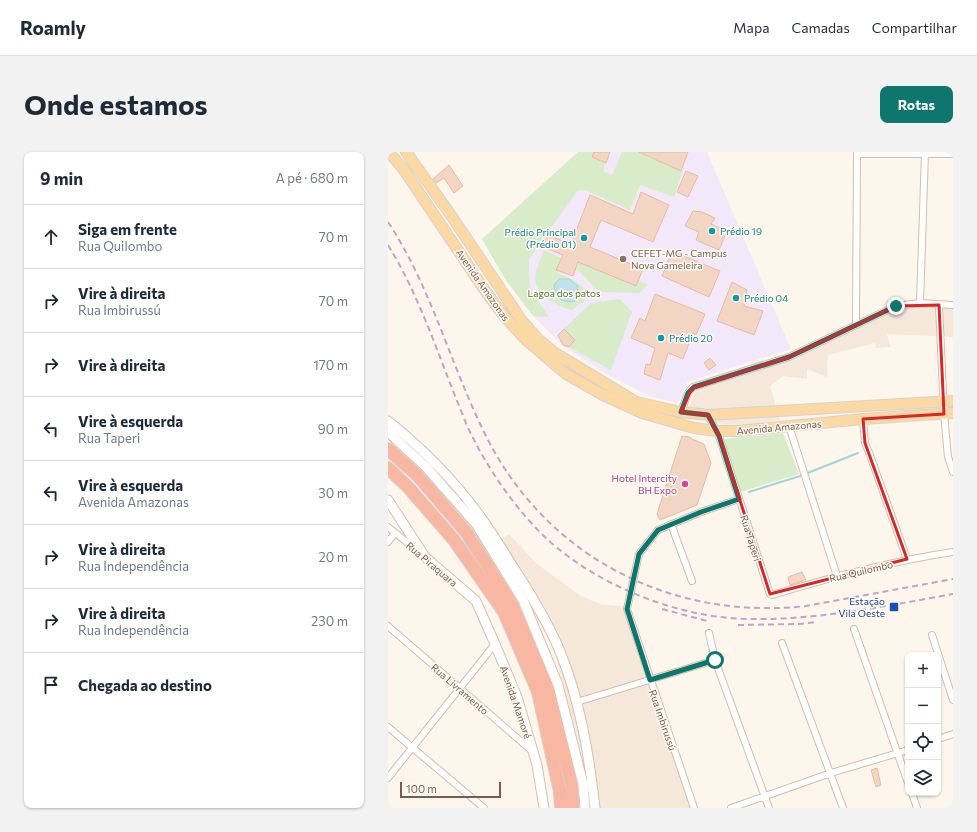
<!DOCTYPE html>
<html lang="pt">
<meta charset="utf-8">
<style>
body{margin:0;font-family:Commissioner,sans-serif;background:#f2f2f3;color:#1f2937}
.controls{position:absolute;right:12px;bottom:12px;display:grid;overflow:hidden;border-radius:8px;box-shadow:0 1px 3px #0004}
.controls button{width:36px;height:36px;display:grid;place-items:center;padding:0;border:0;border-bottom:1px solid #e0e1e3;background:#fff;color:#1f2937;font:20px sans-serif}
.scale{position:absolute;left:12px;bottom:10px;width:101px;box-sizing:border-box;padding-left:4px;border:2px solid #7a5c4d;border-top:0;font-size:11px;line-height:14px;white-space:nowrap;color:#7a5c4d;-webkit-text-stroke:3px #fffaf3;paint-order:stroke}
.stop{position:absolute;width:12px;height:12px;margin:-9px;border:3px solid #0f766e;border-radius:50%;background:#fff}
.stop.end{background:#0f766e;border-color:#fff;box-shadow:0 1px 4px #0008}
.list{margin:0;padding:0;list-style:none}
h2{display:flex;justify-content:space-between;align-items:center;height:52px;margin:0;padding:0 16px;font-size:17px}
h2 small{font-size:13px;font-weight:400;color:#747a83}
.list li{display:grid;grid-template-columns:26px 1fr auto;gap:12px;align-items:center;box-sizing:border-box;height:64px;padding:0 16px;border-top:1px solid #e0e1e3}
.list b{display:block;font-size:15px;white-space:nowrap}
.list p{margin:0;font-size:13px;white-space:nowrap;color:#747a83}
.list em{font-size:13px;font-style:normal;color:#747a83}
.icon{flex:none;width:22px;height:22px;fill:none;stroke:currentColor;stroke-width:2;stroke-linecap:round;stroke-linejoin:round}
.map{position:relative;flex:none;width:565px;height:656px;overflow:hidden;border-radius:8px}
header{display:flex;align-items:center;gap:24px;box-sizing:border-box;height:56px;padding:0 20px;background:#fff;border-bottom:1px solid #e0e1e3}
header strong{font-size:19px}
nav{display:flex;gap:22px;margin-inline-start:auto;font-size:14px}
.intro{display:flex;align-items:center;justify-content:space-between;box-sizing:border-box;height:96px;padding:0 24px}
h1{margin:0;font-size:28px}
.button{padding:10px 18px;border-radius:8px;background:#0f766e;color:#fff;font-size:14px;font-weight:700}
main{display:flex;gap:24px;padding:0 24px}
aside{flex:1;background:#fff;border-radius:8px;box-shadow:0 1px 3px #0004}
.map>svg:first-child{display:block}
.residential{fill:#f5e8da}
.education{fill:#f3e8fa}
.green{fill:#d8ecc9}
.water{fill:#bfe3e8;stroke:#a5d3da}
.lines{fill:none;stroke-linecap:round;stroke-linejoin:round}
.stream{stroke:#a5d3da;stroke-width:2}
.building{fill:#f3d5c3;stroke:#e6bba3}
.street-casing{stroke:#d1beb0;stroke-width:8}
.secondary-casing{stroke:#d6c0b0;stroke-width:11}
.primary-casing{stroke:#dad1cd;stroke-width:12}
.highway-casing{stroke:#dad1cd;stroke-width:14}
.street{stroke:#fff;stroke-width:6}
.secondary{stroke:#fff;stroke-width:9}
.primary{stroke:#fbd9a5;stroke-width:10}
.highway{stroke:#f7b7a3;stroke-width:12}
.rail{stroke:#b9a8c9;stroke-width:2;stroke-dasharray:6 4;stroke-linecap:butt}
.route{stroke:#0f766e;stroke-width:5}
.marked{fill:none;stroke:#d62828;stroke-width:3;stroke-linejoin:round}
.culture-dot{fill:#0f9aa8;stroke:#fffaf3;stroke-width:1.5}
.education-dot{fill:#8d6e63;stroke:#fffaf3;stroke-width:1.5}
.hotel-dot{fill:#d1479c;stroke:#fffaf3;stroke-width:1.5}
.transit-dot{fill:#1a4fb4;stroke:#fffaf3;stroke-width:1.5}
.labels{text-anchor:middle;stroke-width:3;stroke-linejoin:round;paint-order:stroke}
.culture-label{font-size:10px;fill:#0d838f;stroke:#fffaf3;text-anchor:start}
.education-label{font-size:10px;fill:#785e54;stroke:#fffaf3;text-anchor:start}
.street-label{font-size:10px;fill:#7a5c4d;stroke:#fffaf3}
.park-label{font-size:10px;fill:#537a41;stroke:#fffaf3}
.hotel-label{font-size:10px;fill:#b23c85;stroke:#fffaf3;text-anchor:end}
.transit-label{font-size:10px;fill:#164399;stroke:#fffaf3;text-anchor:end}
</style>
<header>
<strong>Roamly</strong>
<nav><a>Mapa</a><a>Camadas</a><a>Compartilhar</a></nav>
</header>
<div class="intro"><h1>Onde estamos</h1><a class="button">Rotas</a></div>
<main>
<aside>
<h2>9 min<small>A pé · 680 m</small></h2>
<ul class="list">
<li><svg class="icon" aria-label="ahead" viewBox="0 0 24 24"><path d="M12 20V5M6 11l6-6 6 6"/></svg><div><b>Siga em frente</b><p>Rua Quilombo</p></div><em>70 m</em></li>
<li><svg class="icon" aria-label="right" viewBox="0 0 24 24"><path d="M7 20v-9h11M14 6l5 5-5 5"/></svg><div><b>Vire à direita</b><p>Rua Imbirussú</p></div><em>70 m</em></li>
<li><svg class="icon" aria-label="right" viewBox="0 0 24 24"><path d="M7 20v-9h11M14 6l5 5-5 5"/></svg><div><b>Vire à direita</b></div><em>170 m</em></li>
<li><svg class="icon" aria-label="left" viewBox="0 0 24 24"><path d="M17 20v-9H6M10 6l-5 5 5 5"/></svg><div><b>Vire à esquerda</b><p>Rua Taperi</p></div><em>90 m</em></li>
<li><svg class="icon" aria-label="left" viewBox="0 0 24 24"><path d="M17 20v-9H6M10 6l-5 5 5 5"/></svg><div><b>Vire à esquerda</b><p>Avenida Amazonas</p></div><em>30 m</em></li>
<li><svg class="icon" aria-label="right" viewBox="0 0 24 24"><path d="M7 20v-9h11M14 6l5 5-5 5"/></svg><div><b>Vire à direita</b><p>Rua Independência</p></div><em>20 m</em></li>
<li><svg class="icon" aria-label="right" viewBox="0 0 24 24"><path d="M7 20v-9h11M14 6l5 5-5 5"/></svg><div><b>Vire à direita</b><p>Rua Independência</p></div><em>230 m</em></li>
<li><svg class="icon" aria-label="arrive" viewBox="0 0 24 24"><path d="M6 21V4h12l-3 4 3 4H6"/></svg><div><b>Chegada ao destino</b></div></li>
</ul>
</aside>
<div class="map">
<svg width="565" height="656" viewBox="0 0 565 656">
<rect width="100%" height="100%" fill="#fdf6ec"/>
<!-- residential -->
<path class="residential" d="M534 151 565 152V185L499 182 502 195 488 196 487 191 440 203 439 225 419 217V227L395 224 382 234 392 268 353 274 325 271 298 262 309 236 377 216 511 157Z
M121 382 149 412 193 444 212 452 241 455 305 656H205L193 598 166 497 140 448 105 394Z"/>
<!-- education -->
<path class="education" d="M190 0H319L403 197 299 230 290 251 264 245 224 225 176 195 145 164 117 127 94 87Z"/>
<!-- green -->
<path class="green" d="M190 0H205L204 5 218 11 215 19 224 23 234 0H251L293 19 294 21 286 45 252 33 242 58 199 39 190 38 141 107V124L143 138 161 165 145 164 117 127 94 87Z
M156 98 173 106 169 121 188 129 199 140 196 149 184 158C167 154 142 140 148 119 150 112 154 105 156 98Z
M190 110 248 134 250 128 260 133 251 141 211 140 189 117Z
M232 147 244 160 223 218 181 195 187 188 176 177 203 151Z
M395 281 411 322 352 340 336 287Z"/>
<!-- water -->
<path class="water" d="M171 127H181L190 134 188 149C175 152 167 146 166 133Z"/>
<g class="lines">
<!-- stream -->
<path class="stream" d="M361 340 412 324 470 301"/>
</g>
<!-- building -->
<path class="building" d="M206 0H222L218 11 204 5Z
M251 0H300L293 19Z
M61 13 75 34 66 41 56 26 48 31 45 27Z
M298 19 310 24 300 45 289 40Z
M253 40 281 53 265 90 213 68 202 95 255 117 248 134 190 110 185 124 168 118 175 103 155 95 159 83 183 92 202 43 245 62Z
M305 59 314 60 327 66 323 72 339 79 331 98 308 88 311 80 297 74Z
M284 99 332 119 321 145 274 124Z
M344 130 359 138 356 154 375 159 366 183 329 169Z
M267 142 317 162 308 183 305 181 295 207 280 201 272 228 256 222 258 212 262 213 267 196 243 186 252 166 257 169Z
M176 177 187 188 181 195 175 193 170 183Z
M322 206 328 213 321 218 316 211Z
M294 284 302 285 304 287 316 292 323 311 309 353 272 368 269 362Z
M414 420 418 428 402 433 400 425Z
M489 616 493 633 488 635 483 618Z"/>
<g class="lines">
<defs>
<path id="street" d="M469 2H565
M532 151 537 0
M551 153 556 262 560 305 565 320
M468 173 469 0
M293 260 300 241 305 235 401 205 508 154 532 151 565 153
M320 263 331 284 382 442 384 443C444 425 504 409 565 400
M475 267 477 291 482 303 519 407
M401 274 449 424
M283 372 304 429
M0 375 32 401
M0 390 7 381
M0 474 143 598
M466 477 520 631
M321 481 327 508 381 656
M544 483 565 548
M394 491 455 656
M189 550 327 508
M0 575 96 656
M550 587 565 582
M0 626 107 492
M524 641 529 656
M306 656 239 457 251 402 270 378 313 360 351 347
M343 656 443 621 520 598"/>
<path id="secondary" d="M0 269C35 297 68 330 94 367 105 382 115 399 125 415 142 441 159 469 171 497 192 547 201 603 207 656
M0 280 38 315 88 372 135 448 170 533 195 632 197 656
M0 348 37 405 88 449 107 492 129 545 149 613 156 656"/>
<path id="primary" d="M1 0 16 18 98 140 117 165 138 188 178 222 215 243 254 261 306 276 329 279H351L475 267 565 261
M18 0 60 59 134 169 149 186 167 201 248 250 293 260 320 263 565 249"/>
<path id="highway" d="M0 297 30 324 78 380 125 454 160 537 184 634 185 656
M0 316 20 335 66 388 116 460 150 540 172 640 173 656"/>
</defs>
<!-- street casing -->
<use href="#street" class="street-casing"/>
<!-- secondary casing -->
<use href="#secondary" class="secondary-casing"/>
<!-- primary casing -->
<use href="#primary" class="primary-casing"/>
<!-- highway casing -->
<use href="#highway" class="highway-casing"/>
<!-- street -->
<use href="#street" class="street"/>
<!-- secondary -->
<use href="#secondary" class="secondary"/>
<!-- primary -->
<use href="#primary" class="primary"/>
<!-- highway -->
<use href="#highway" class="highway"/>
<!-- rail -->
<path class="rail" d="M0 70C43 135 62 211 96 280 156 404 282 469 418 454L565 427
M0 93C29 140 47 193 67 244 73 258 78 273 85 286 104 323 130 360 160 388 212 435 294 467 363 467 431 468 498 454 565 442
M274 457 319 469
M350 473 412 472 428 470"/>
</g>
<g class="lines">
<!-- route -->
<path class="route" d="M327 508 262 528 239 457 251 402 270 378 313 360 351 347 331 284 320 263 293 260 300 241 306 235 401 205 508 154"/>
</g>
<!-- marked area -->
<path class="marked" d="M551 153 556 262 475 267 477 291 519 407 382 442 332 286 320 263 293 260 304 236 401 205 508 154Z"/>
<!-- markers -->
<g class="culture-dot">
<circle cx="324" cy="79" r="4"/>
<circle cx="196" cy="86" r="4"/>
<circle cx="348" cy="146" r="4"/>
<circle cx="273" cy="186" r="4"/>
</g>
<circle class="education-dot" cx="235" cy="107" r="4"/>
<circle class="hotel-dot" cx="297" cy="332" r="4"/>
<rect class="transit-dot" x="501" y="450" width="10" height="10" rx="2"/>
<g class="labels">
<!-- culture labels -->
<g class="culture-label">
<text x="332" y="83">Prédio 19</text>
<text x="188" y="84" text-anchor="end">Prédio Principal<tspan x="188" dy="12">(Prédio 01)</tspan></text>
<text x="356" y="150">Prédio 04</text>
<text x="281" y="190">Prédio 20</text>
</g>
<!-- education labels -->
<g class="education-label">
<text x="243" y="105">CEFET-MG - Campus<tspan x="243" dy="12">Nova Gameleira</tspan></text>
</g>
<!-- street labels -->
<g class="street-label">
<text transform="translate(95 133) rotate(55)" y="4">Avenida Amazonas</text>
<text transform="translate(391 275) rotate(-5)" y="4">Avenida Amazonas</text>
<text transform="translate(363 386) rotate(73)" y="4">Rua Taperi</text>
<text transform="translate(44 412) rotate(40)" y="4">Rua Piraquara</text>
<text transform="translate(473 419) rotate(-13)" y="4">Rua Quilombo</text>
<text transform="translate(72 537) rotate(41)" y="4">Rua Livramento</text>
<text transform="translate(128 550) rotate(71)" y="4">Avenida Mamoré</text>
<text transform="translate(275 568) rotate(71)" y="4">Rua Imbirussú</text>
</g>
<!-- park labels -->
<g class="park-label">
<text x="176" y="145">Lagoa dos patos</text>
</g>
<!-- hotel labels -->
<g class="hotel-label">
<text x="289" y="330">Hotel Intercity<tspan x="289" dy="12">BH Expo</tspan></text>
</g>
<!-- transit labels -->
<g class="transit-label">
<text x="497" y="453">Estação<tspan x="497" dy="12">Vila Oeste</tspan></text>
</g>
</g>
</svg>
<div class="controls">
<button>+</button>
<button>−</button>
<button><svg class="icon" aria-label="locate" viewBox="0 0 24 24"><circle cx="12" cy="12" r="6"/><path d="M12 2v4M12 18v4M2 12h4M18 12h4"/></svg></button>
<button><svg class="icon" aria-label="layers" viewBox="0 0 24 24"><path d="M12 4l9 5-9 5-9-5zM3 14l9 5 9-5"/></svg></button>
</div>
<div class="scale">100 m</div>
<div class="stop" style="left:327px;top:508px"></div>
<div class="stop end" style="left:508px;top:154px"></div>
</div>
</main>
